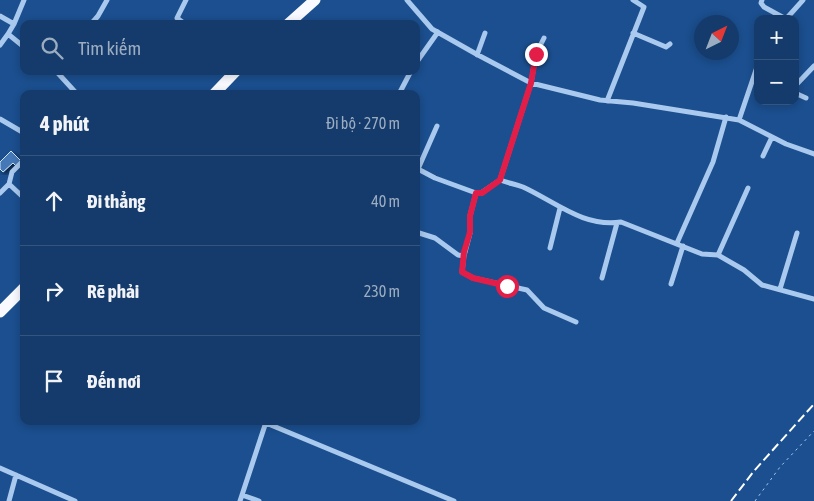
<!DOCTYPE html>
<html lang="vi">
<meta charset="utf-8">
<style>
body{margin:0;font-family:"Asap Condensed",sans-serif;background:#214673;color:#f1f3f6}
.controls{position:absolute;right:15px;top:15px;display:grid;overflow:hidden;border-radius:10px;box-shadow:0 2px 8px #0003}
.controls button{width:45px;height:45px;display:grid;place-items:center;padding:0;border:0;border-bottom:1px solid #33557e;background:#143b6b;color:#f1f3f6;font:25px sans-serif}
.compass{position:absolute;left:694px;top:15px;width:45px;height:45px;border-radius:50%;background:#143b6b;box-shadow:0 2px 8px #0003;rotate:42deg}
.stop{position:absolute;width:15px;height:15px;margin:-11px;border:4px solid #e11d48;border-radius:50%;background:#fff}
.stop.end{background:#e11d48;border-color:#fff;box-shadow:0 1px 5px #0008}
.list{margin:0;padding:0;list-style:none}
h2{display:flex;justify-content:space-between;align-items:center;height:65px;margin:0;padding:0 20px;font-size:21px}
h2 small{font-size:16px;font-weight:400;color:#9dadc1}
.list li{display:grid;grid-template-columns:32px 1fr auto;gap:15px;align-items:center;box-sizing:border-box;height:90px;padding:0 20px;border-top:1px solid #33557e}
.list b{display:block;font-size:19px;white-space:nowrap}
.list em{font-size:16px;font-style:normal;color:#9dadc1}
.icon{flex:none;width:28px;height:28px;fill:none;stroke:currentColor;stroke-width:2;stroke-linecap:round;stroke-linejoin:round}
.map{position:relative;flex:none;width:814px;height:501px;overflow:hidden}
.search{position:absolute;background:#143b6b;box-shadow:0 2px 8px #0003;left:20px;top:20px;width:400px;height:55px;display:flex;align-items:center;gap:12px;box-sizing:border-box;padding:0 18px;border-radius:10px;color:#9dadc1;font-size:19px}
.panel{position:absolute;background:#143b6b;box-shadow:0 2px 8px #0003;left:20px;top:90px;width:400px;height:335px;border-radius:10px}
.map>svg:first-child{display:block}
.building{fill:#4478b7;stroke:#cfe3fa;filter:url(#shadow)}
.lines{fill:none;stroke-linecap:round;stroke-linejoin:round}
.path{stroke:#a9c9ee;stroke-width:1;stroke-dasharray:2.5 4;stroke-linecap:butt}
.minor{stroke:#a9c9ee;stroke-width:5}
.trunk{stroke:#f8faff;stroke-width:11}
.rail{stroke:#fff;stroke-width:2;stroke-dasharray:9 4;stroke-linecap:butt}
.route{stroke:#e11d48;stroke-width:6}
</style>
<div class="map">
<svg width="814" height="501" viewBox="0 0 814 501">
<defs>
<filter id="shadow"><feDropShadow dx="2.5" dy="2.5" stdDeviation="2.5" flood-color="#0009"/></filter>
</defs>
<rect width="100%" height="100%" fill="#1b4f8f"/>
<!-- building -->
<path class="building" d="M11 151 21 161 16 166 13 163 3 172 0 169V162Z"/>
<g class="lines">
<!-- path -->
<path class="path" d="M755 501 780 467 814 431"/>
<!-- minor -->
<path class="minor" d="M407 0 432 29 478 55 531 83 600 100 633 103 739 120
M762 0 761 3 764 7 786 19
M0 16 14 24
M786 19 803 0
M91 24 98 16 107 0
M185 24 177 18 186 0
M633 33 666 47 670 44
M0 45 8 34
M24 47 8 34 14 24 24 0
M477 55 485 33
M416 63 438 32
M758 64 739 120 786 144 814 154
M56 71 77 94
M795 86 814 66
M795 93 806 98
M399 94 411 71
M607 101 644 7 633 0
M0 119 24 133
M763 156 772 137
M24 160 12 172 9 184 24 198
M416 168 435 178 476 193H481L500 180 531 83 536 54 544 38
M418 169 437 126
M500 180C508 183 515 184 523 187 554 201 584 228 621 222L702 254 718 255 744 270 762 285 814 299
M0 193 9 184
M416 232 435 238 458 255 464 256 470 233V216L476 193
M677 243 713 162 726 117
M550 248 560 208
M718 255 748 188
M464 256 462 272 473 278 527 290 544 308 576 322
M602 278 617 223
M671 284 683 246
M780 289 797 233
M266 423 454 501
M0 468 75 501
M242 495 259 501
M9 501 16 475
M240 501 266 422"/>
<!-- trunk -->
<path class="trunk" d="M288 24 315 0
M214 94 236 71
M0 312 24 288"/>
<!-- rail -->
<path class="rail" d="M731 501 754 471 814 404"/>
</g>
<g class="lines">
<!-- route -->
<path class="route" d="M507 286 473 278 462 272 464 252 470 232V216L476 193H482L500 180 531 83 536 54"/>
</g>
</svg>
<div class="controls">
<button>+</button>
<button>−</button>
</div>
<svg class="compass" viewBox="-18 -18 36 36"><path d="M0-13l5 13h-10z" fill="#e53935"/><path d="M0 13l5-13h-10z" fill="#9dadc1"/></svg>
<div class="stop" style="left:507px;top:286px"></div>
<div class="stop end" style="left:536px;top:54px"></div>
<div class="search"><svg class="icon" aria-label="search" viewBox="0 0 24 24"><circle cx="10" cy="10" r="6"/><path d="M15 15l6 6"/></svg>Tìm kiếm</div>
<section class="panel">
<h2>4 phút<small>Đi bộ · 270 m</small></h2>
<ul class="list">
<li><svg class="icon" aria-label="ahead" viewBox="0 0 24 24"><path d="M12 20V5M6 11l6-6 6 6"/></svg><div><b>Đi thẳng</b></div><em>40 m</em></li>
<li><svg class="icon" aria-label="right" viewBox="0 0 24 24"><path d="M7 20v-9h11M14 6l5 5-5 5"/></svg><div><b>Rẽ phải</b></div><em>230 m</em></li>
<li><svg class="icon" aria-label="arrive" viewBox="0 0 24 24"><path d="M6 21V4h12l-3 4 3 4H6"/></svg><div><b>Đến nơi</b></div></li>
</ul>
</section>
</div>
